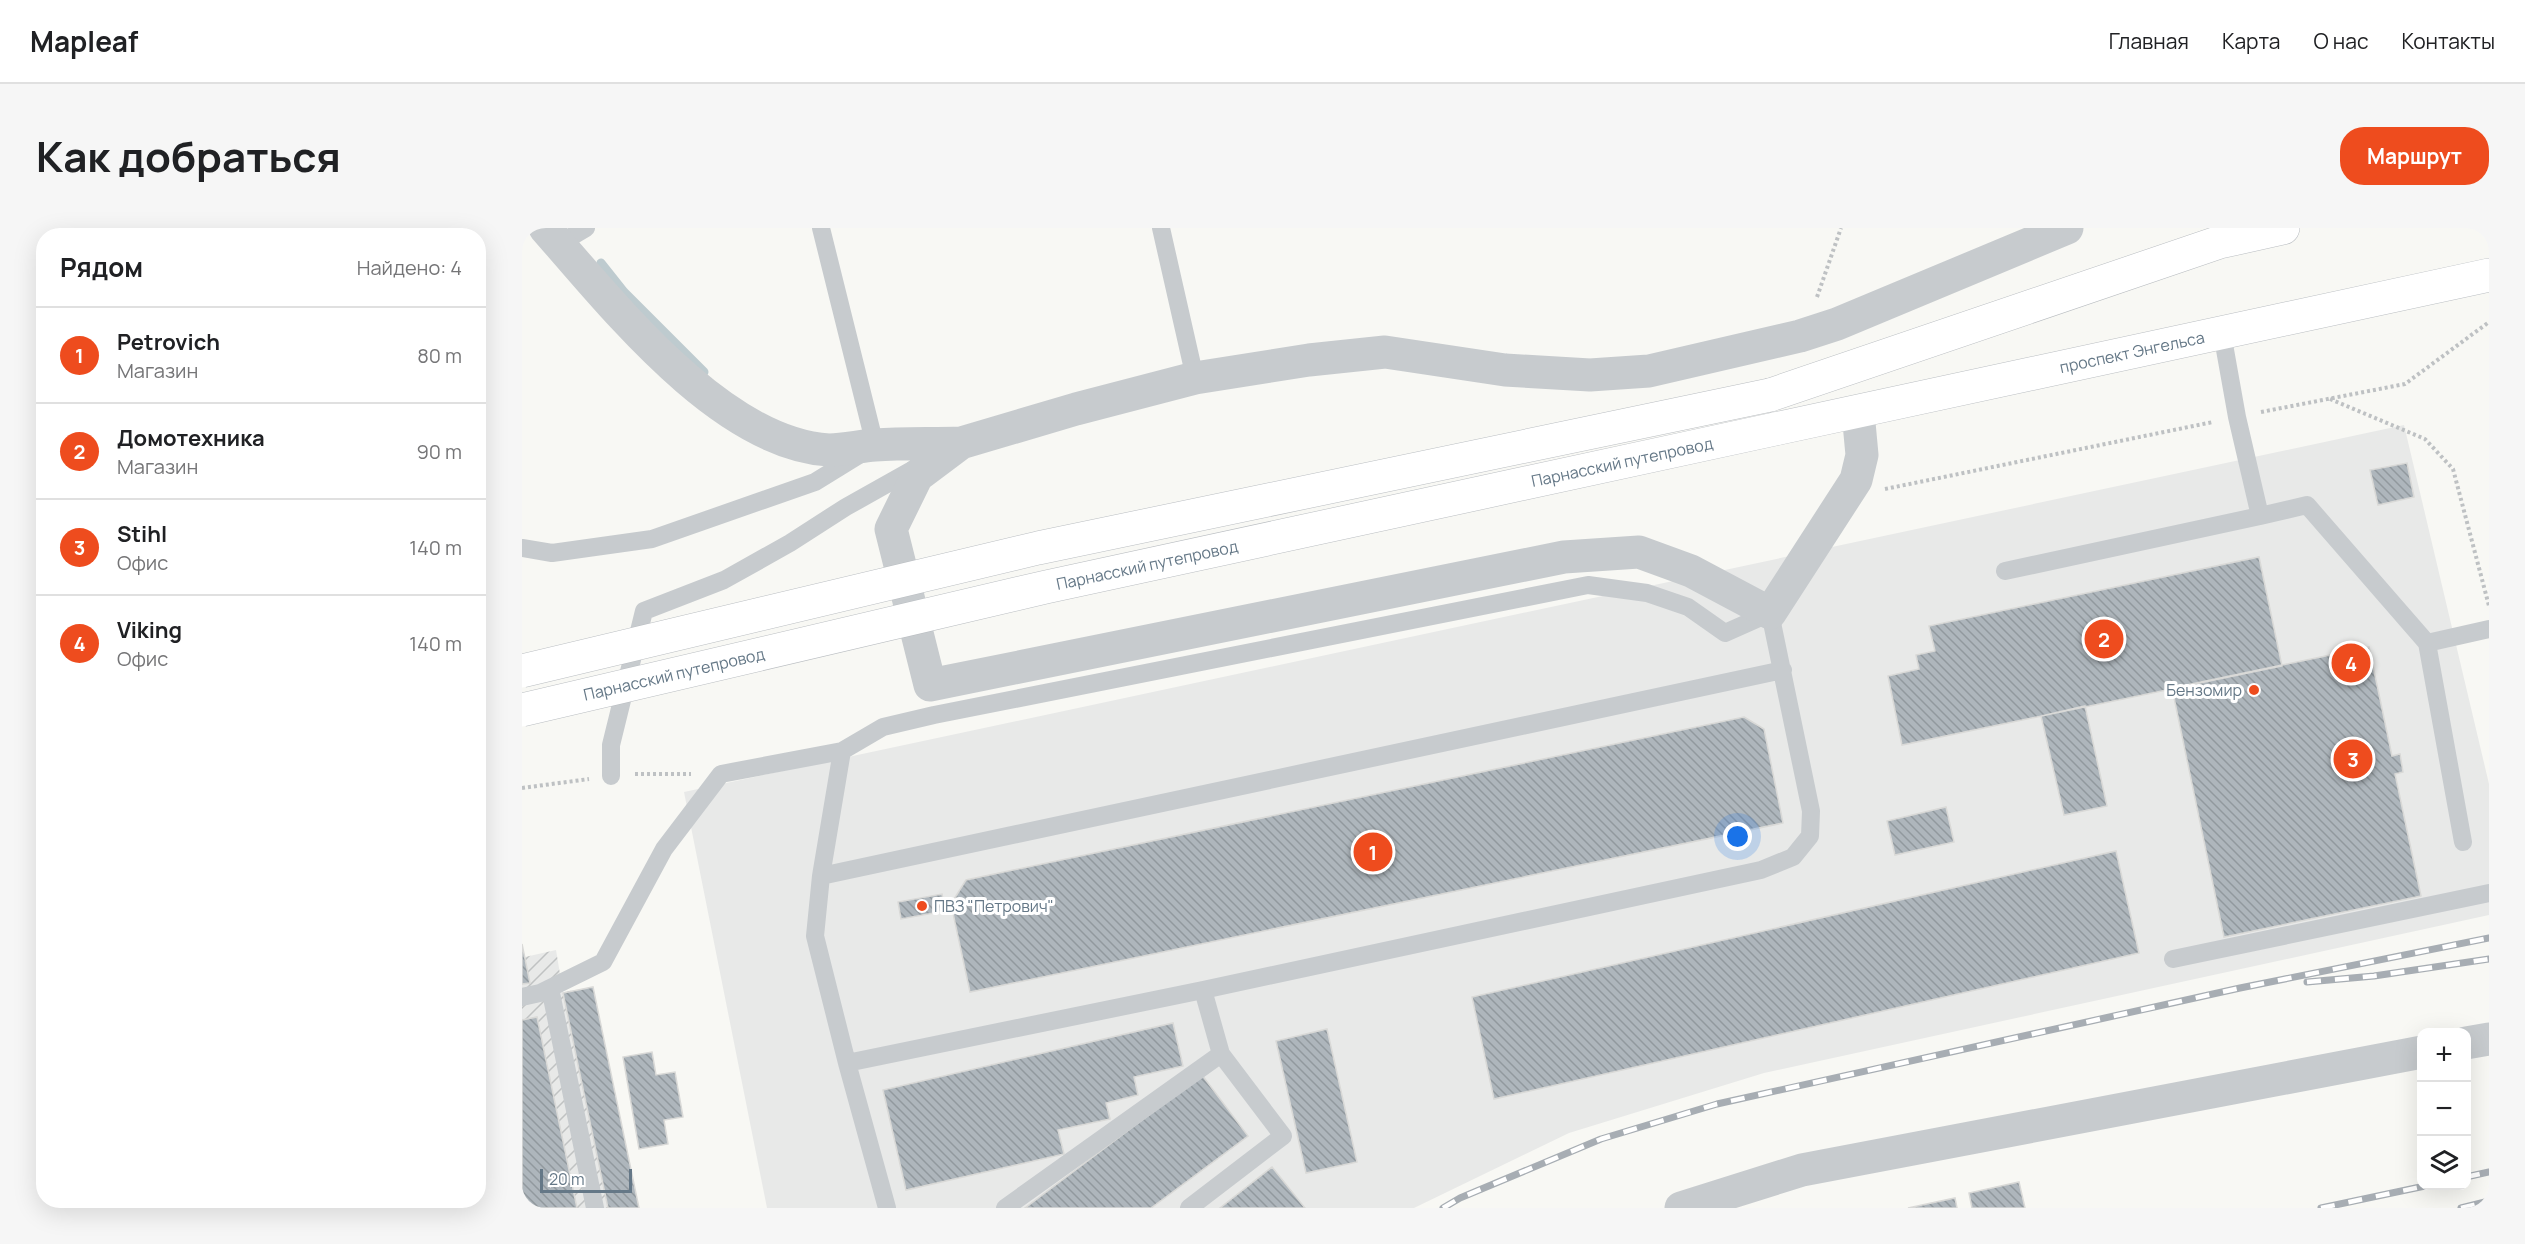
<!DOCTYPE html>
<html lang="ru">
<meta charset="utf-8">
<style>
body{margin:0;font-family:Manrope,sans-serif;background:#f6f6f6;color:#202124}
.controls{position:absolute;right:18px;bottom:18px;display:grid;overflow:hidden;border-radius:12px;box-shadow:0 6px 24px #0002}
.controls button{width:54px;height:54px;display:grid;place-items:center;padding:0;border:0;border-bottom:2px solid #e0e0e0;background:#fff;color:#202124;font:30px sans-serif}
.scale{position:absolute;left:18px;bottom:15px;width:92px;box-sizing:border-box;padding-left:6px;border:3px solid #657887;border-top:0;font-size:16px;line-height:21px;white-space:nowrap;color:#657887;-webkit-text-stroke:4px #fff;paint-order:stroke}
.you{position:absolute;left:1216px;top:609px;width:21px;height:21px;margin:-15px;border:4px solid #fff;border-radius:50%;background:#1a73e8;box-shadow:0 0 0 9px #1a73e833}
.badge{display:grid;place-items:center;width:39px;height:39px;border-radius:50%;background:#ee4c1e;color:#fff;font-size:20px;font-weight:700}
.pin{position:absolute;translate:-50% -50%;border:3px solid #fff;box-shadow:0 2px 6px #0006}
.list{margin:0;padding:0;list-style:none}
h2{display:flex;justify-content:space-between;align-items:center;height:78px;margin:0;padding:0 24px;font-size:26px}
h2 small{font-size:20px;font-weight:400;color:#757577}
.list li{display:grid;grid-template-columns:39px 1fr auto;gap:18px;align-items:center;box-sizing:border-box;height:96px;padding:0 24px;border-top:2px solid #e0e0e0}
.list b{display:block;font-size:22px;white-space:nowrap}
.list p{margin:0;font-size:20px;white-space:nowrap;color:#757577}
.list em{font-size:20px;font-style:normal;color:#757577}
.icon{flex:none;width:33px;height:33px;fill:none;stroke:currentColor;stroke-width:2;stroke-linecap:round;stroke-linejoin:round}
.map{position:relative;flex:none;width:1967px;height:980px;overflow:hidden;border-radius:24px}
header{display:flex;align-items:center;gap:36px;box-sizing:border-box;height:84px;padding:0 30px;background:#fff;border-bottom:2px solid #e0e0e0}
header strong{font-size:28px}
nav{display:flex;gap:33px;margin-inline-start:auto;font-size:21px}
.intro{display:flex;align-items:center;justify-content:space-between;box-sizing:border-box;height:144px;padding:0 36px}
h1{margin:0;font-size:42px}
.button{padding:15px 27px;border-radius:24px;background:#ee4c1e;color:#fff;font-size:21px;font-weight:700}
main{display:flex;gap:36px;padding:0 36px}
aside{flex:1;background:#fff;border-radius:24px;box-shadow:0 6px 24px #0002}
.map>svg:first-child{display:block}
.built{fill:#e8e9e8}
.industrial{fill:url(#industrial-furrows)}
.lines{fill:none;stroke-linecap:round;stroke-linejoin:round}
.stream{stroke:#becbcf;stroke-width:9}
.building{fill:url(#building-back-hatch);stroke:#d9d9d7;stroke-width:1.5}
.primary-casing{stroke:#babec2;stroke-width:34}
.path{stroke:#bec1c3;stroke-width:4;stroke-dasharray:3 3;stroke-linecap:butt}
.lane{stroke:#c7cbce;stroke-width:18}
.street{stroke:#c7cbce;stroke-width:33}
.primary{stroke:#fff;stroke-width:33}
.rail-casing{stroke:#a7adb3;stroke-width:7}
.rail{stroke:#fff;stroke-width:4.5;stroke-dasharray:14;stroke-linecap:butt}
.primary-bridge-casing{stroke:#babec2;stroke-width:34;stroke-linecap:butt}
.primary-bridge{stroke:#fff;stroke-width:33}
.poi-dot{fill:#ee4c1e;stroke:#fff;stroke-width:2}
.labels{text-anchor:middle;stroke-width:6;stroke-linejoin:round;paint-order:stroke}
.street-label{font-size:16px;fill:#657887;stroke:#fff}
.poi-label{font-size:16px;fill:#657887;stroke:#fff;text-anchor:end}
</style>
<header>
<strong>Mapleaf</strong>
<nav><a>Главная</a><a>Карта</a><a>О нас</a><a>Контакты</a></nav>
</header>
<div class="intro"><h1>Как добраться</h1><a class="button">Маршрут</a></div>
<main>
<aside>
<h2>Рядом<small>Найдено: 4</small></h2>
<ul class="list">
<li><span class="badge">1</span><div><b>Petrovich</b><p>Магазин</p></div><em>80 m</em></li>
<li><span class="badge">2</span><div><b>Домотехника</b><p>Магазин</p></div><em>90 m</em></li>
<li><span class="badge">3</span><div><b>Stihl</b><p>Офис</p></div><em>140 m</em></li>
<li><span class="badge">4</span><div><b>Viking</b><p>Офис</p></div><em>140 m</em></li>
</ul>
</aside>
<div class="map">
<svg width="1967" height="980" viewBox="0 0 1967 980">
<defs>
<pattern id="industrial-furrows" width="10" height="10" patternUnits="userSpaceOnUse" patternTransform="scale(1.5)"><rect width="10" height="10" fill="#e8e9e8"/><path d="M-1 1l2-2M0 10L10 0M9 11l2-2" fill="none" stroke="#c0c2c2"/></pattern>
<pattern id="building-back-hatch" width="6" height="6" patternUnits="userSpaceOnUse" patternTransform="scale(1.5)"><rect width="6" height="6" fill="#aeb6bc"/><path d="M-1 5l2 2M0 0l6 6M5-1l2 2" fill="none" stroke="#91999e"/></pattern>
</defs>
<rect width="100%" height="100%" fill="#f8f8f4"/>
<!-- built -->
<path class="built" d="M1882 197 1967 556V687L1242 845 1047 905 892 980H245L162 564Z"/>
<!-- industrial -->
<path class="industrial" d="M0 716 3 729 34 722 41 764 71 759 117 980H0Z"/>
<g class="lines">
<!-- stream -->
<path class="stream" d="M79 35 102 64 182 144"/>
</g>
<!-- building -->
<path class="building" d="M1885 235 1892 269 1856 277 1848 242Z
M1737 329 1760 438 1380 517 1366 448 1397 441 1394 427 1413 423 1407 398Z
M1847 419 1870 528 1878 526 1881 544 1873 546 1899 668 1702 709 1650 460Z
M1563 478 1585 578 1542 587 1519 488Z
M1222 489 1242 501 1261 595 448 764 429 676 444 652Z
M1424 579 1432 614 1373 627 1365 593Z
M1594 623 1617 725 972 871 950 769Z
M420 666 423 683 379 691 376 674Z
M0 716 8 755 0 756Z
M71 759 117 980H86L41 765Z
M15 789 55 980H0V792Z
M651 795 661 838 612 849 616 867 584 875 588 891 536 902 542 926 384 962 361 862Z
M805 801 835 934 784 945 754 813Z
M130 824 134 847 153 844 161 889 142 892 146 916 117 921 101 829Z
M680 847 726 908 629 980H503Z
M750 939 783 980H698Z
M1497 954 1503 980H1450L1447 965Z
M1433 970 1435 980H1386Z"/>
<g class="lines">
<defs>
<path id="primary" d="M1248 167 1698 14 1761 0
M1253 201 1967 47"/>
</defs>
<!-- primary casing -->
<use href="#primary" class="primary-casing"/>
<!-- path -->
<path class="path" d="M1295 69 1319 0
M1808 171 1903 211 1931 241 1967 378
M1739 184 1883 156 1967 94
M1363 261 1691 194
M113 546H169
M0 560 67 551"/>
<!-- lane -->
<path class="lane" d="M639 0 673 150
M37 16 64 0
M1700 105 1715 189 1738 288 1785 277 1905 415 1967 401
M0 320 30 325 130 311 293 254 353 217 299 0
M1483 343 1738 288
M1905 415 1941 614
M320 523 299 648 293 708 325 835 365 980
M89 548V517L122 383 202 352 268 315 324 279 397 238
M299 648 1261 442
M1651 731 1967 665
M28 760 73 980
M681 762 699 826
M0 769 18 765 81 734 142 621 199 546 320 523 361 499 412 487 1066 357 1125 365 1166 379 1203 405 1248 385 1289 583 1288 608 1271 629 1239 642 681 762 325 835
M483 980 699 826 761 908 667 980"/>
<!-- street -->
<path class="street" d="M23 0C90 76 199 216 307 222 322 222 338 218 353 217 381 215 410 216 439 215
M1336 184 1340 227 1334 252 1248 385 1169 343 1117 324 1042 329 408 457 369 301 395 248 439 215 554 181 673 150 787 132 863 124 983 142 1068 147 1127 143 1278 108 1315 96 1545 0
M1944 815 1967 811
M1159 980 1280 942 1900 824"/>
<!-- primary -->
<use href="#primary" class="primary"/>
<defs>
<path id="rail" d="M1785 754 1852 748 1967 731
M1944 949 1967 944
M921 980 938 970 1079 911 1195 876 1718 760 1967 710
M1799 980 1903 958
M1939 980 1967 973"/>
</defs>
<!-- rail casing -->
<use href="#rail" class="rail-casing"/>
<!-- rail -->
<use href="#rail" class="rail"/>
<defs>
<path id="primary-bridge" d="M0 443 516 320 1248 167
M0 482 524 359 1253 201"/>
</defs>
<!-- primary-bridge casing -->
<use href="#primary-bridge" class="primary-bridge-casing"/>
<!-- primary-bridge -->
<use href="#primary-bridge" class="primary-bridge"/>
</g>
<!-- markers -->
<g class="poi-dot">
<circle cx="1732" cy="462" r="6"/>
<circle cx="400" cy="678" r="6"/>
</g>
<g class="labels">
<!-- street labels -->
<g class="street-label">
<text transform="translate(1610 124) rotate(-12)" y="6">проспект Энгельса</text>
<text transform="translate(1100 234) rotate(-12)" y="6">Парнасский путепровод</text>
<text transform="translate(625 337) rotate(-12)" y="6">Парнасский путепровод</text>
<text transform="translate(152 446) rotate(-13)" y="6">Парнасский путепровод</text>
</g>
<!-- poi labels -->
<g class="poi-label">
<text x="1720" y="468">Бензомир</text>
<text x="412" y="684" text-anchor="start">ПВЗ "Петрович"</text>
</g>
</g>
</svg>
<div class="controls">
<button>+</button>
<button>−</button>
<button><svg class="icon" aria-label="layers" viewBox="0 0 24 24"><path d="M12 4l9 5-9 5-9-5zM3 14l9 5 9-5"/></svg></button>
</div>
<div class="scale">20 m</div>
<div class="you"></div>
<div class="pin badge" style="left:851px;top:624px">1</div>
<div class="pin badge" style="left:1582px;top:411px">2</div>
<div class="pin badge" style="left:1831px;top:531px">3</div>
<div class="pin badge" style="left:1829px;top:435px">4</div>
</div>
</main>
